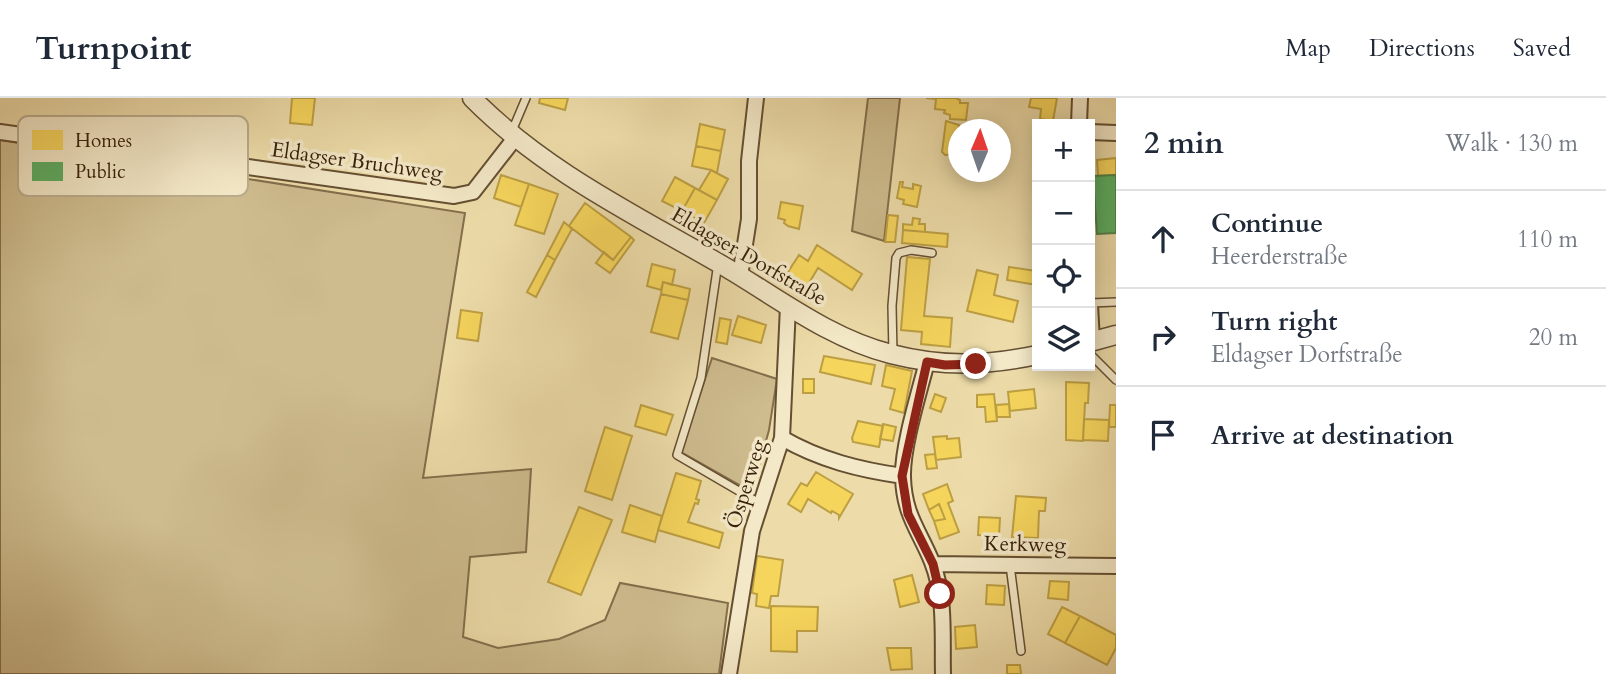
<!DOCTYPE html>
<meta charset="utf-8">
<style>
body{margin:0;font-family:Cardo,serif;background:#f6f6f7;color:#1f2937}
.controls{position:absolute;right:21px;top:21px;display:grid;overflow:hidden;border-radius:0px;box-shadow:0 4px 18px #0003}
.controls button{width:63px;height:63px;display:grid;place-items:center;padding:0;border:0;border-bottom:2px solid #e0e1e3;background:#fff;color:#1f2937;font:35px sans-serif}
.compass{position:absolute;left:948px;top:21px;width:63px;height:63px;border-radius:50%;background:#fff;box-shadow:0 4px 18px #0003;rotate:2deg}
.stop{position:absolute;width:21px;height:21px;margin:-16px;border:5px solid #8f2418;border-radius:50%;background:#fff}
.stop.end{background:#8f2418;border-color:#fff;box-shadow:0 2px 7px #0008}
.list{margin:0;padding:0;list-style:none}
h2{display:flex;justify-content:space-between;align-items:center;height:91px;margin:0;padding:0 28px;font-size:30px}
h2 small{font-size:23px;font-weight:400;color:#747a83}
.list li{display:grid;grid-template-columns:46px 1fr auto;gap:21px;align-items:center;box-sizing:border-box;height:98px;padding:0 28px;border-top:2px solid #e0e1e3}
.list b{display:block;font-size:26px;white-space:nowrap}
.list p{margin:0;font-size:23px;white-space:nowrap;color:#747a83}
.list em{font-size:23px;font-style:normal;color:#747a83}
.icon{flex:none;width:38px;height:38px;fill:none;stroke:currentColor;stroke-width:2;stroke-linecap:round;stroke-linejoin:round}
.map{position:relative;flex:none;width:1116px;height:576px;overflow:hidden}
header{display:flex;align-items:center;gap:42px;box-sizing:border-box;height:98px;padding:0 35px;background:#fff;border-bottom:2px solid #e0e1e3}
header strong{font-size:33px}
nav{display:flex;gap:38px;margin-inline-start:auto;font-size:24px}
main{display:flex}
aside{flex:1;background:#fff}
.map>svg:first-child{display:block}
.green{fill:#cebc8e;stroke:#836e4c;stroke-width:2}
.homes{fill:#f6d55c;stroke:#bd9f43;stroke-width:2}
.public{fill:#5aae61;stroke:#508347;stroke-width:2}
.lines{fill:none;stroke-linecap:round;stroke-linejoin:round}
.service-casing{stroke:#654f32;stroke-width:10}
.minor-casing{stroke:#654f32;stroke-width:18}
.tertiary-casing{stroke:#654f32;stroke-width:21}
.service{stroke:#f3e8c7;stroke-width:7}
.minor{stroke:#f3e8c7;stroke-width:14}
.tertiary{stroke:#f3e8c7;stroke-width:18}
.route{stroke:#8f2418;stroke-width:9}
.labels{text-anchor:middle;stroke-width:7;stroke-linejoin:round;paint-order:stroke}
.street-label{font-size:21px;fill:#38200a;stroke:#f3e8c7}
.key{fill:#f3e8c7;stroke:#bbac8e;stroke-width:2}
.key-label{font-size:19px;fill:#38200a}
</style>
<header>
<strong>Turnpoint</strong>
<nav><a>Map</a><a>Directions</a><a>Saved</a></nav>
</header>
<main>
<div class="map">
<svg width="1116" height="576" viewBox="0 0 1116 576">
<rect width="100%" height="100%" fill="#eddca9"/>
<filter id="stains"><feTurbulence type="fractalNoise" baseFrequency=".00286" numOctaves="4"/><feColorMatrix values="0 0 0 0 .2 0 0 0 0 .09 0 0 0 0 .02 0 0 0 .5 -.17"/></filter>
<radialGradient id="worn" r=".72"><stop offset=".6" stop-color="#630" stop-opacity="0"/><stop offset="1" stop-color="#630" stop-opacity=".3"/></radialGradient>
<!-- green -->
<path class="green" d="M868 0H900L884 143 852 133Z
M0 42 465 115 423 380 531 371 526 454 470 459 463 539 498 550 559 541 605 522 620 485 728 505 719 576H0Z
M712 260 777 281 769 332 752 394 681 354Z"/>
<!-- homes -->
<path class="homes" d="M292 0H315L312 27 290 25Z
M540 0H568L565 12 539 5Z
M926 0H956L960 2V5H968L966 22 950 21V17L944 15 945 12 935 11 936 1Z
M1031 0H1057L1053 23 1040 21 1041 11 1029 9Z
M946 23 959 27 958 56 945 57 942 54Z
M700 26 725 32 721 53 696 48Z
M696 48 721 53 717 75 711 72 692 68Z
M1116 60V77L1098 78 1097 62Z
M711 72 728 81 717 102 699 92Z
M501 77 529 86 521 109 494 100Z
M675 79 695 90 682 113 662 103Z
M900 84H903L902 89 913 91V86L921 88 917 109 903 106 904 102 897 100Z
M529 86 558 96 544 136 515 127Z
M695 90 717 102 704 125 682 113Z
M781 104 803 108 799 131 788 128 784 125 785 122 778 120Z
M585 105 631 139 613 162 569 128Z
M888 117 898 118 895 144H885Z
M913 120 920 121 919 126H925V134L903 132V126L912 127Z
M564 124 572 131 555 162 547 157Z
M903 132 948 136 947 149 902 145Z
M631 139 634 142 610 175 596 165 604 154 613 162Z
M817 147 862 176 852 192 818 170 806 190 786 177 799 157 808 163Z
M547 157 555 162 536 199 527 194Z
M907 159 930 161 924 218 952 220 950 249 921 246 922 234 901 232Z
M652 166 675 172 672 187 663 184 661 192 647 188Z
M1009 169 1037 173V187L1007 182Z
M977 172 998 177 994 197 1018 203 1013 224 967 213Z
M663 184 690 191 688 202 661 196Z
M661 196 688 202 678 241 651 234Z
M461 212 482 215 478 243 457 240Z
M738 218 766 227 761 245 732 237Z
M720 220 731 222 727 246 716 244Z
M824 258 875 267 871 286 820 274Z
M886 267 912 273 904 315 890 311 895 291 882 288Z
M803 281H814V295H803Z
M1066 284 1089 285 1088 305H1085L1083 343 1066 342Z
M1034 291 1036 310 1010 313 1008 294Z
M935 296 946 300 941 314 930 310Z
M994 296 997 323 986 324 985 309H977V297Z
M1009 306 1010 319H997L996 307Z
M641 307 673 317 666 337 635 328Z
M1110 307H1116V329H1109Z
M1084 321 1109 322 1108 343 1083 342Z
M858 323 883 328 879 349 853 344 852 340Z
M883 326 896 329 893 343 880 341Z
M605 329 632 338 612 402 585 393Z
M947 338V341L959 340 961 359 936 362 933 339Z
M935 356 937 370 927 371 925 357Z
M816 374 853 396 839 420V417L832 413 831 415 808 401 801 414 788 406 801 385 807 388Z
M676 375 701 383 696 401 699 402 698 406 695 405 688 424 723 435 719 450 658 432Z
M947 386 953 403 948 405 959 434 940 441 934 423 945 421 939 406 929 412 923 396Z
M1016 398 1046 400 1045 413H1039L1038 440 1012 439Z
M939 406 945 421 934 423 929 412Z
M630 407 662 418 655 444 622 434Z
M579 409 612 422 581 497 548 484Z
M979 419 1000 420 999 438 978 437Z
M757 458 783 462 778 498H771L769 510 756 508 757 496 752 495Z
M912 477 919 504 900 509 894 482Z
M1050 483 1069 484 1068 502 1048 500Z
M987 487 1005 488 1004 507 986 506Z
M771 508 818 509 817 533H797V554L771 553Z
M1062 509 1080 518 1065 545 1048 536Z
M1080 518 1116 537V550L1107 567 1065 545Z
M975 527 977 549 956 551 955 529Z
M887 550H911L912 571 891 572Z
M1007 567H1020L1021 576H1007Z"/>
<!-- public -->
<path class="public" d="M1116 77V135L1097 136 1093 78Z"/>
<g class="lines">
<defs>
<path id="service" d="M512 33 526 0
M718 165 701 280 677 357 761 406
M1090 205 1116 204
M893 256 892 208 896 160 899 155 911 152 932 155
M1090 256 1116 282
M1010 467 1021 553"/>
<path id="minor" d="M1079 26 1080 0
M0 34 454 98 473 94 515 40
M1090 34 1116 35
M740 178 749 121V63L756 0
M1090 207 1092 243
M927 264C919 295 902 349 903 379 904 417 919 432 932 464 946 499 942 540 943 576
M782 340C820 362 860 372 903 378
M933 466 1116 468
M729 576 752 433 782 340 788 208"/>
<path id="tertiary" d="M472 0C545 74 638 118 727 170 779 201 831 241 891 256 942 269 985 268 1037 257
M1090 244 1116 237"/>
</defs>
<!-- service casing -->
<use href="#service" class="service-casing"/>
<!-- minor casing -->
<use href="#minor" class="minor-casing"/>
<!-- tertiary casing -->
<use href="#tertiary" class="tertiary-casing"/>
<!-- service -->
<use href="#service" class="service"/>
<!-- minor -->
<use href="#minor" class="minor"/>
<!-- tertiary -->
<use href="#tertiary" class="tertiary"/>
</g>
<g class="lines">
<!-- route -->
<path class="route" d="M940 496 933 466 908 416 902 378 927 264 945 267 976 266"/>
</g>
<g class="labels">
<!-- street labels -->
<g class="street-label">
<text transform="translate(357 63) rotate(8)" y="7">Eldagser Bruchweg</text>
<text transform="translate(749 158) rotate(30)" y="7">Eldagser Dorfstraße</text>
<text transform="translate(746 386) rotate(-73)" y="7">Ösperweg</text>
<text transform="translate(1025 446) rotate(1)" y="7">Kerkweg</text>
</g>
</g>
<!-- legend -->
<rect x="18" y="18" width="230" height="80" rx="10" class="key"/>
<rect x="32" y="32" width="31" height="20" fill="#f6d55c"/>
<rect x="32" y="64" width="31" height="19" fill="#5aae61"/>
<g class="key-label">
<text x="75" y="49">Homes</text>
<text x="75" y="80">Public</text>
</g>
<rect width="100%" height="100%" filter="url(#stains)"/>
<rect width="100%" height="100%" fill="url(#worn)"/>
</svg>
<div class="controls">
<button>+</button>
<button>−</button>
<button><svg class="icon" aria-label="locate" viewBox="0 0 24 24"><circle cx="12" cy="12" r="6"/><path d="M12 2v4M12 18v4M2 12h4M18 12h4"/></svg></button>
<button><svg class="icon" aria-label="layers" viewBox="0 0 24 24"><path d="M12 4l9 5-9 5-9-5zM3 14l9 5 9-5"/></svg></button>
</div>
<svg class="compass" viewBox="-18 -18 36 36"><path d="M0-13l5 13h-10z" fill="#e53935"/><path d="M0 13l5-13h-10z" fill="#747a83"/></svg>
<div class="stop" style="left:940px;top:496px"></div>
<div class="stop end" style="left:976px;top:266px"></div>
</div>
<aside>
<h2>2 min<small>Walk · 130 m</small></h2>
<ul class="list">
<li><svg class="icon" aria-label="ahead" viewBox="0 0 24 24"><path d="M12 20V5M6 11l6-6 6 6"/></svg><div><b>Continue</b><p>Heerderstraße</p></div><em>110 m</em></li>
<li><svg class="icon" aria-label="right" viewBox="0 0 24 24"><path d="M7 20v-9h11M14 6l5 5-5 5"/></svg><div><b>Turn right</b><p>Eldagser Dorfstraße</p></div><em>20 m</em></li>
<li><svg class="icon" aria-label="arrive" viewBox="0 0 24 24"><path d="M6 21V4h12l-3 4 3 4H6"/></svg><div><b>Arrive at destination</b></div></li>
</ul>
</aside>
</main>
